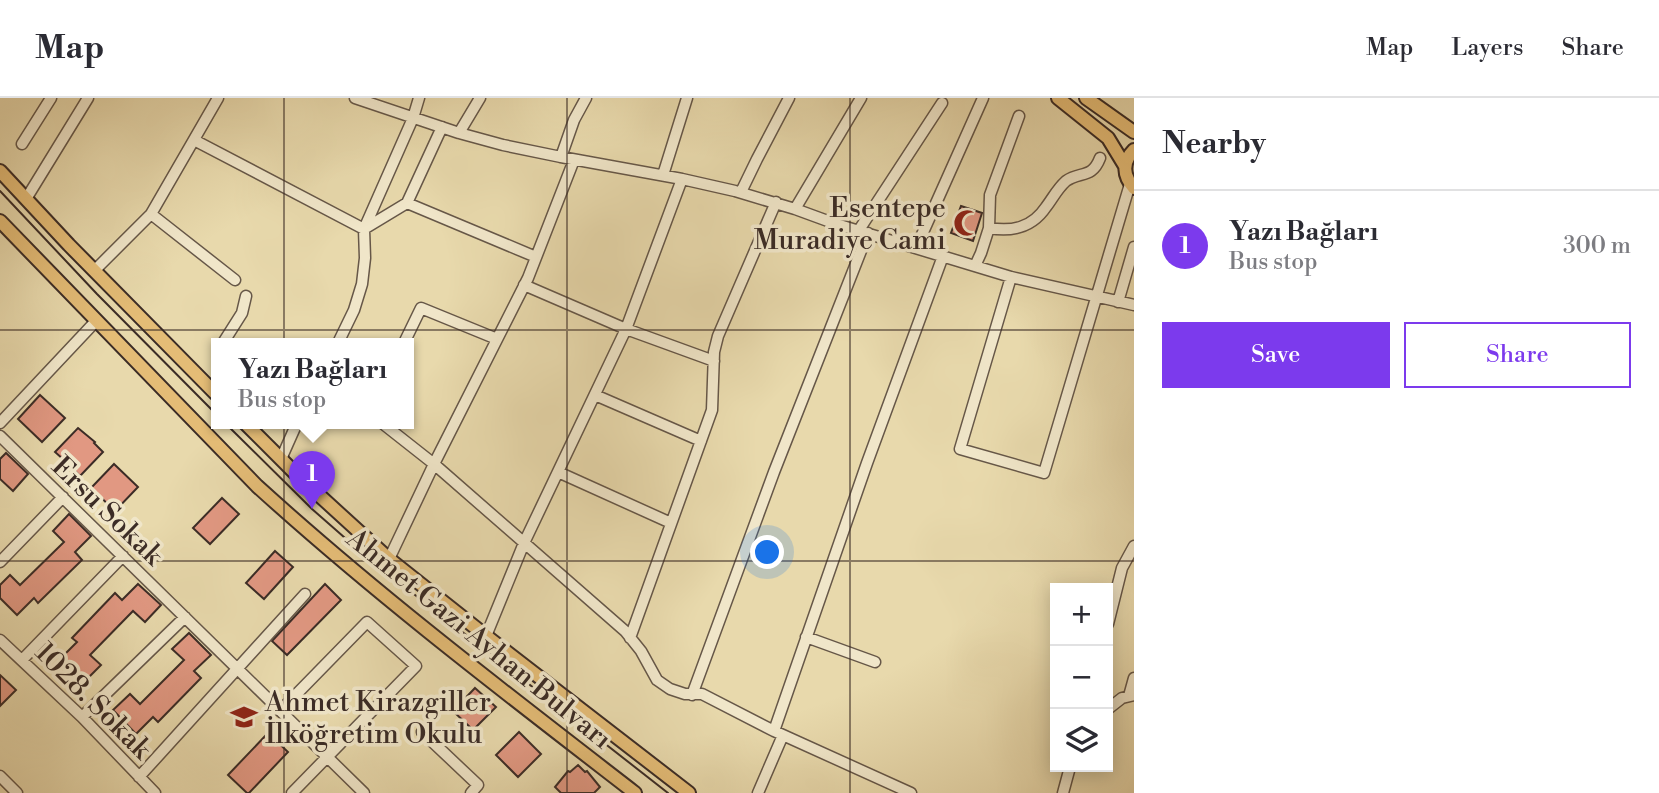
<!DOCTYPE html>
<meta charset="utf-8">
<style>
body{margin:0;font-family:"Libre Bodoni",serif;background:#f7f7f7;color:#2b2b33}
.controls{position:absolute;right:21px;bottom:21px;display:grid;overflow:hidden;border-radius:0px;box-shadow:0 4px 18px #0003}
.controls button{width:63px;height:63px;display:grid;place-items:center;padding:0;border:0;border-bottom:2px solid #e1e1e2;background:#fff;color:#2b2b33;font:35px sans-serif}
.you{position:absolute;left:768px;top:455px;width:24px;height:24px;margin:-18px;border:5px solid #fff;border-radius:50%;background:#1a73e8;box-shadow:0 0 0 10px #1a73e833}
.badge{display:grid;place-items:center;width:46px;height:46px;border-radius:50%;background:#7c3aed;color:#fff;font-size:23px;font-weight:700}
.pin{position:absolute;translate:-50% -58px;filter:drop-shadow(0 2px 4px #0008)}
.pin::after{content:'';position:absolute;top:37px;width:24px;height:21px;background:inherit;clip-path:polygon(0 0,100% 0,50% 100%)}
.popup{position:absolute;left:211px;top:240px;width:203px;height:91px;box-sizing:border-box;display:grid;place-content:center;border-radius:0px;background:#fff;filter:drop-shadow(0 2px 5px #0005);font-size:23px;white-space:nowrap;color:#7c7c81}
.popup b{font-size:26px;color:#2b2b33}
.popup::after{content:'';position:absolute;left:50%;top:100%;margin-left:-14px;border:14px solid transparent;border-top-color:#fff}
.list{margin:0;padding:0;list-style:none}
h2{display:flex;justify-content:space-between;align-items:center;height:91px;margin:0;padding:0 28px;font-size:30px}
h2 small{font-size:23px;font-weight:400;color:#7c7c81}
.list li{display:grid;grid-template-columns:46px 1fr auto;gap:21px;align-items:center;box-sizing:border-box;height:112px;padding:0 28px;border-top:2px solid #e1e1e2}
.list b{display:block;font-size:26px;white-space:nowrap}
.list p{margin:0;font-size:23px;white-space:nowrap;color:#7c7c81}
.list em{font-size:23px;font-style:normal;color:#7c7c81}
.actions{display:flex;gap:14px;padding:21px 28px}
.actions a{flex:1;padding:16px 0;border:2px solid #7c3aed;border-radius:0px;text-align:center;font-size:24px;color:#7c3aed}
.actions .main{background:#7c3aed;color:#fff}
.icon{flex:none;width:38px;height:38px;fill:none;stroke:currentColor;stroke-width:2;stroke-linecap:round;stroke-linejoin:round}
.map{position:relative;flex:none;width:1134px;height:695px;overflow:hidden}
header{display:flex;align-items:center;gap:42px;box-sizing:border-box;height:98px;padding:0 35px;background:#fff;border-bottom:2px solid #e1e1e2}
header strong{font-size:33px}
nav{display:flex;gap:38px;margin-inline-start:auto;font-size:24px}
main{display:flex}
aside{flex:1;background:#fff}
.map>svg:first-child{display:block}
.building{fill:#e19882;stroke:#3b2c26;stroke-width:2}
.lines{fill:none;stroke-linecap:round;stroke-linejoin:round}
.minor-casing{stroke:#665748;stroke-width:13}
.major-casing{stroke:#3b2c26;stroke-width:16}
.minor{stroke:#f0e6c9;stroke-width:10}
.major{stroke:#e4bc76;stroke-width:12}
.tram{stroke:#3b2c26;stroke-width:2}
.grid{fill:none;stroke:#3b2c26;stroke-width:2;stroke-opacity:0.55}
.labels{text-anchor:middle;stroke-width:7;stroke-linejoin:round;paint-order:stroke}
.poi-label{font-size:28px;fill:#3b2c26;stroke:#f0e6c9;text-anchor:end}
.street-label{font-size:28px;fill:#3b2c26;stroke:#f0e6c9}
</style>
<header>
<strong>Map</strong>
<nav><a>Map</a><a>Layers</a><a>Share</a></nav>
</header>
<main>
<div class="map">
<svg width="1134" height="695" viewBox="0 0 1134 695">
<rect width="100%" height="100%" fill="#e8d9ac"/>
<filter id="stains"><feTurbulence type="fractalNoise" baseFrequency=".00286" numOctaves="4"/><feColorMatrix values="0 0 0 0 .2 0 0 0 0 .09 0 0 0 0 .02 0 0 0 .5 -.17"/></filter>
<radialGradient id="worn" r=".72"><stop offset=".6" stop-color="#630" stop-opacity="0"/><stop offset="1" stop-color="#630" stop-opacity=".3"/></radialGradient>
<!-- building -->
<path class="building" d="M961 108 982 115 973 143 951 135Z
M40 297 65 320 42 344 18 321Z
M78 330 95 344 94 345 103 354 80 378 71 369 70 371 63 364 64 362 55 354Z
M6 355 28 376 13 393 0 381V361Z
M114 366 138 389 115 413 91 390Z
M222 400 239 416 210 446 193 430Z
M69 416 91 438 75 454 82 462 38 505 34 500 17 517 0 500V487L10 477 20 487 64 444 53 433Z
M275 453 293 469 264 501 246 485Z
M138 486 161 507 145 524 133 513 90 557 101 567 84 584 60 561 77 544 72 540 115 495 122 502Z
M325 486 341 502 287 557 272 543Z
M189 535 211 557 194 573 201 580 158 624 153 619 136 636 113 612 130 596 140 606 184 562 172 551Z
M0 577 16 592 0 608Z
M475 590 496 609 473 632 453 613Z
M519 634 541 656 518 679 496 657Z
M268 635 288 654 249 695H247L228 677Z
M578 667 585 674 587 673 600 689 594 695H561L555 689 568 673 570 674Z"/>
<g class="lines">
<defs>
<path id="minor" d="M355 0 459 35 503 47 561 59 682 81 735 93 795 111 836 126 1011 179 1134 207
M459 35 480 0
M194 42 364 131 407 105 442 29
M22 46 51 0
M561 59 574 22 586 0
M663 77 687 0
M741 94 757 61 789 0
M26 101 88 0
M407 105 536 159
M795 111 861 0
M151 116 235 182
M989 130C1012 134 1032 130 1046 109 1053 100 1057 91 1066 83 1080 73 1092 81 1100 60
M859 132 942 5
M916 150 983 0
M975 168 981 155 989 130 990 97 1019 18
M94 173 151 116 218 0
M1011 179 960 351 1044 375 1130 86
M524 187 626 231 714 263
M1118 204 1134 149
M223 245 242 215 246 198
M338 245 354 212 362 186 365 160 364 131 413 20 419 0
M404 245 421 210 497 241
M595 297 701 343
M0 325 96 223
M382 325 434 366 625 533 641 553 657 582 670 591 685 596H702L774 633 911 695
M0 338 364 695
M281 361 297 325
M558 374 671 425
M389 461 434 366 528 180 574 62
M0 464 63 399
M1108 526 1122 470 1134 448
M486 538 524 445 626 231 682 81
M806 539 875 564
M630 540 712 312 714 254 718 238 776 104
M0 542 82 619 155 695
M22 562 123 458
M692 597 774 374 868 135
M1129 598 1134 580
M1108 611 1122 600 1134 597
M280 613 367 524 416 568 292 695
M82 619 185 519
M774 633 867 365 943 158
M422 634 478 687 471 695
M0 678 17 695
M139 679 305 496
M758 695 783 637
M1063 695 1070 669"/>
<path id="major" d="M1058 0 1108 40 1125 68
M1086 0 1134 34
M1134 52C1122 64 1123 78 1134 90
M0 73 69 147 216 296
M0 123 257 388C377 497 507 596 635 695
M245 325 298 378 389 461 486 538 689 695"/>
</defs>
<!-- minor casing -->
<use href="#minor" class="minor-casing"/>
<!-- major casing -->
<use href="#major" class="major-casing"/>
<!-- minor -->
<use href="#minor" class="minor"/>
<!-- major -->
<use href="#major" class="major"/>
<!-- tram -->
<path class="tram" d="M0 93 97 196 216 316
M225 325 312 411 369 461 668 695"/>
</g>
<!-- grid -->
<path class="grid" d="M284 0V695M567 0V695M850 0V695M0 232H1134M0 463H1134"/>
<!-- icons -->
<defs>
<symbol id="mosque-bare" viewBox="-9 -9 18 18"><path d="M3.5-4.9A6 6 0 1 0 3.5 4.9A5 5 0 1 1 3.5-4.9Z" fill="#8f2418" stroke="#f0e6c9" stroke-width="2.5" paint-order="stroke"/></symbol>
<symbol id="school-bare" viewBox="-9 -9 18 18"><path d="M0-5L7-2L0 1L-7-2ZM-4 1L0 2.5L4 1V4Q0 6-4 4Z" fill="#8f2418" stroke="#f0e6c9" stroke-width="2.5" paint-order="stroke"/></symbol>
</defs>
<g fill-rule="evenodd">
<use href="#mosque-bare" x="948" y="106" width="38" height="38"/>
<use href="#school-bare" x="225" y="600" width="38" height="38"/>
</g>
<g class="labels">
<!-- poi labels -->
<g class="poi-label">
<text x="946" y="119">Esentepe<tspan x="946" dy="32">Muradiye Cami</tspan></text>
<text x="265" y="613" text-anchor="start">Ahmet Kirazgiller<tspan x="265" dy="32">İlköğretim Okulu</tspan></text>
</g>
<!-- street labels -->
<g class="street-label">
<text transform="translate(108 412) rotate(44)" y="10">Ersu Sokak</text>
<text transform="translate(480 540) rotate(39)" y="10">Ahmet Gazi Ayhan Bulvarı</text>
<text transform="translate(94 602) rotate(45)" y="10">1028. Sokak</text>
</g>
</g>
<rect width="100%" height="100%" filter="url(#stains)"/>
<rect width="100%" height="100%" fill="url(#worn)"/>
</svg>
<div class="controls">
<button>+</button>
<button>−</button>
<button><svg class="icon" aria-label="layers" viewBox="0 0 24 24"><path d="M12 4l9 5-9 5-9-5zM3 14l9 5 9-5"/></svg></button>
</div>
<div class="you"></div>
<div class="pin badge" style="left:312px;top:411px">1</div>
<div class="popup"><b>Yazı Bağları</b>Bus stop</div>
</div>
<aside>
<h2>Nearby<small></small></h2>
<ul class="list">
<li><span class="badge">1</span><div><b>Yazı Bağları</b><p>Bus stop</p></div><em>300 m</em></li>
</ul>
<div class="actions"><a class="main">Save</a><a>Share</a></div>
</aside>
</main>
